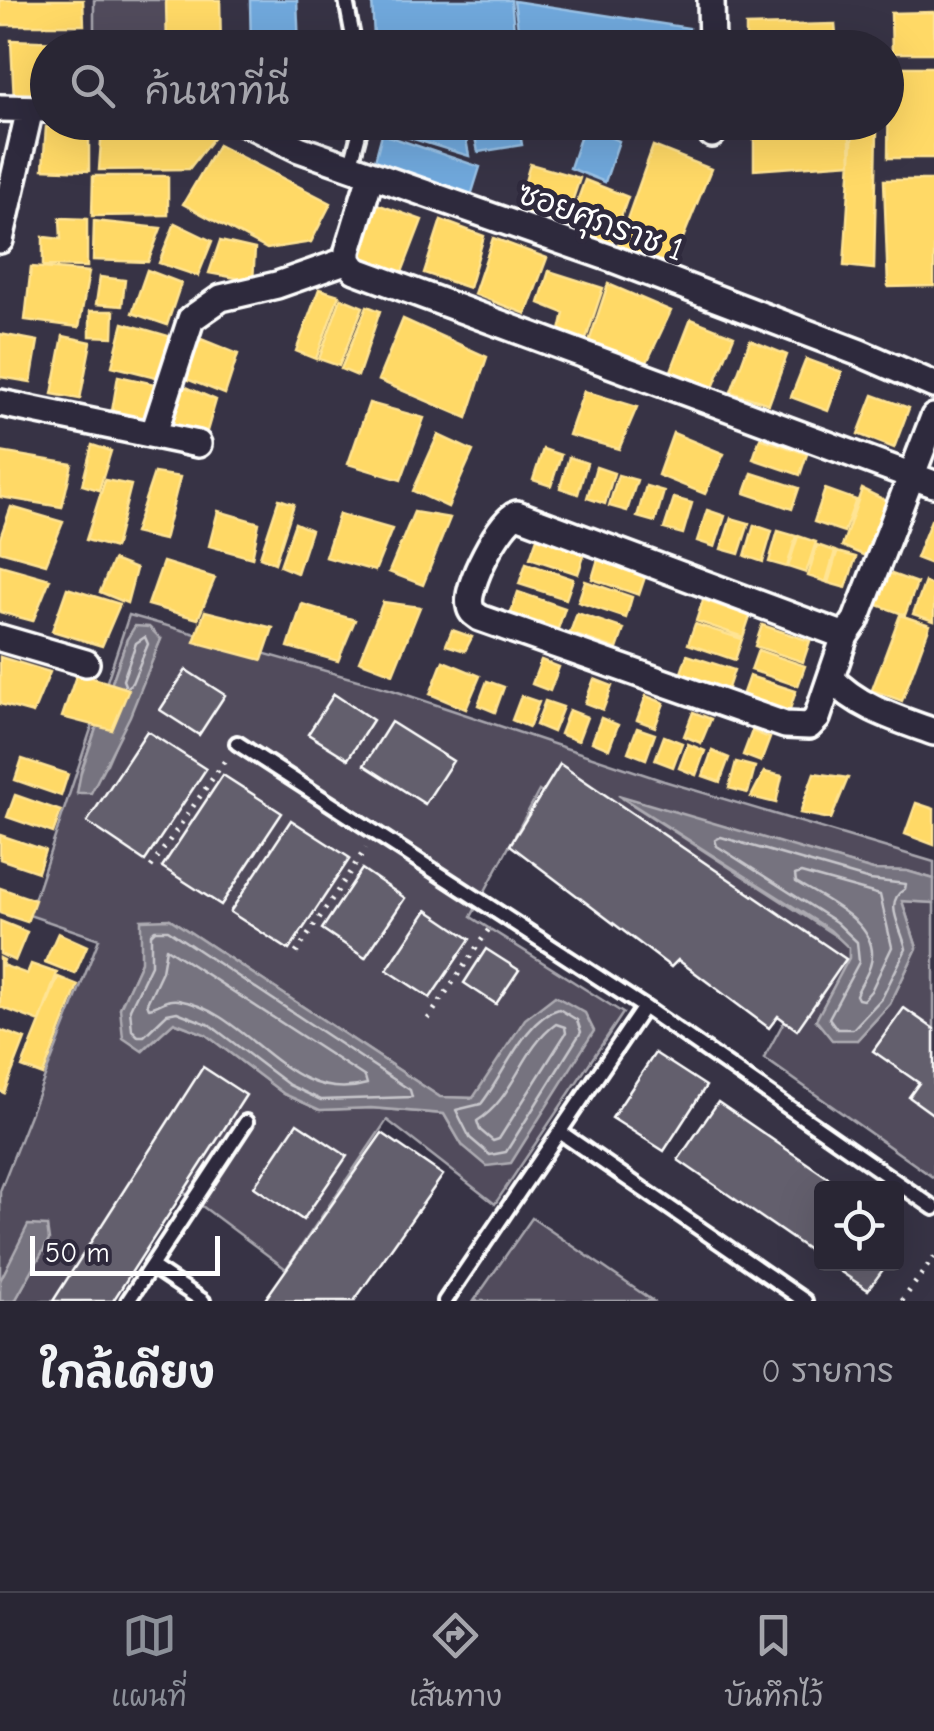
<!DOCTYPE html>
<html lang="th">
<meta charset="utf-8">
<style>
body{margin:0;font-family:"Comic Neue","Playpen Sans Thai",sans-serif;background:#353240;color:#f1f3f6}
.controls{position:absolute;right:30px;bottom:30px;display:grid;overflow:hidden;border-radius:10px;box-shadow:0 10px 40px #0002}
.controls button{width:90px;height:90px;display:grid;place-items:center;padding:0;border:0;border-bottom:2px solid #45434f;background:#292634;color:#f1f3f6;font:50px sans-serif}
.scale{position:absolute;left:30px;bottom:25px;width:190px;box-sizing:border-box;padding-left:10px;border:5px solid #fff;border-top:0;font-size:28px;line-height:35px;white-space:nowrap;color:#fff;-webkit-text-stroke:8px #2f2a3d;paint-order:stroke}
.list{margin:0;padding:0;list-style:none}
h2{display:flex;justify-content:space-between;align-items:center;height:130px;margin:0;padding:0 40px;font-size:42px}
h2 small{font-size:32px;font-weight:400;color:#a5a5ac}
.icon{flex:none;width:55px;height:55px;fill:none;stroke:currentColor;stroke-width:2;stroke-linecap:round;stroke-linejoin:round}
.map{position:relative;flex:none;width:934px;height:1301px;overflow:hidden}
.search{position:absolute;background:#292634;box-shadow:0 10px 40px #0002;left:30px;right:30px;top:30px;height:110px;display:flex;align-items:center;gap:25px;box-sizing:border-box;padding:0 35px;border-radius:55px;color:#a5a5ac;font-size:38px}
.sheet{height:290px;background:#292634}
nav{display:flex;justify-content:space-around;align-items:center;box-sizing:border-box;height:140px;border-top:2px solid #45434f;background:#292634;font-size:28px;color:#a5a5ac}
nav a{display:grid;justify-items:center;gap:5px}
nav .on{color:#8c9099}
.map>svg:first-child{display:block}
.green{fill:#514c5c;stroke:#a8a6ae;stroke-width:2.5;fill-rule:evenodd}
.water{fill:#76737f;stroke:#adabb2;stroke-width:2.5}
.homes{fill:#ffd966;stroke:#ffe494;stroke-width:2.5}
.schools{fill:#6fa8dc;stroke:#9ac2e6;stroke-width:2.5}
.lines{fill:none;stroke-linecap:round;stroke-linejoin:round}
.shore{stroke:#c8c7cc;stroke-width:2.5}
.building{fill:#635f6d;stroke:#fff;stroke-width:2.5}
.lane-casing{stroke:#fff;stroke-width:20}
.street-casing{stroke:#fff;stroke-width:32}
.path{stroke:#fff;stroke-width:5;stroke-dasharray:2.5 8;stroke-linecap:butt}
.lane{stroke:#2f2a3d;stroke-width:12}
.street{stroke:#2f2a3d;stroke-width:25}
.labels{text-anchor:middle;stroke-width:10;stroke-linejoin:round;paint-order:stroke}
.street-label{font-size:32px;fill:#fff;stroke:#2f2a3d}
</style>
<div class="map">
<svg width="934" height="1301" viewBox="0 0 934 1301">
<rect width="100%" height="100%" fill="#373345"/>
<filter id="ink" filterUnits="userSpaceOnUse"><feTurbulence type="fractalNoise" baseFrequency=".01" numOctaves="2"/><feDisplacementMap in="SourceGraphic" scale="20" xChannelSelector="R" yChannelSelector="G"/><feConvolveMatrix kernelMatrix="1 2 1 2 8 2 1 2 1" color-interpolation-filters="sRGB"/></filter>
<g filter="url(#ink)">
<!-- green -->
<path class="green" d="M94 0H179V47H94Z
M129 615 389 689 664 781 934 862V879L907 871 873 870 622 798 842 940 849 948V958L816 1020 857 1040 890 1004 917 948 902 901 934 903V1178L764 1058 814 967 539 791 471 917 623 1013 495 1204 387 1120 286 1269 170 1182 81 1301H15L49 1240 0 1281V1191L99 939 29 915ZM127 639H161L107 764 78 793 81 772ZM170 919 440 1097 473 1098 485 1083 462 1145 444 1114 371 1108 320 1110 284 1094 205 1034 173 1022 143 1051 120 1008 141 962Z
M532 1218 653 1301H474Z"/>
<!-- water -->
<path class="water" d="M135 626 149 627 161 639 130 716 91 793H77L81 772 127 639Z
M618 795 873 870 907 871 934 879V903L902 901 917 948 890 1004 857 1040H832L816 1020 849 958V948L830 930Z
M170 919 440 1097 473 1098 525 1019 555 996 585 1013 594 1031 511 1163 487 1166 462 1145 444 1114 371 1108 320 1110 284 1094 205 1034 174 1022 142 1051 123 1038 120 1008 141 962V920Z
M28 1225 47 1226 49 1240 15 1301H0V1281Z"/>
<!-- homes -->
<path class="homes" d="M0 0H83L84 25H0Z
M166 0H220L221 48H167Z
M934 12V53H892L891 13Z
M835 24 837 48H746V26Z
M11 40 84 43V48H48V101H14Z
M889 67H934V158H888Z
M754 122H849L851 163 754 170Z
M46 127 89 129V171L43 169Z
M102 128 218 132 189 169 99 170Z
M853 129 877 131 874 269 844 266Z
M218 145 331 203 311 242 267 249 183 204Z
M653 146 711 169 666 280 613 259Z
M530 164 580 178 562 231 516 214Z
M93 176H168V215L92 216Z
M585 180 628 197 611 245 567 229Z
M884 180H934V286L888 287Z
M371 202 422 220 397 285 355 270Z
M60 218 87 219V267L43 266V237L61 239Z
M441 220 484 236 469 288 424 273Z
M94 221 161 228 148 262 93 260Z
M175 223 212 241 198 276 159 263Z
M493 238 547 258 526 314 474 294Z
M220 241 255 249 253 281 209 273Z
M31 267 89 272 79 327 25 320Z
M147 270 181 283 167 325 132 313Z
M549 271 603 288 583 348 557 344 564 313 539 303Z
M100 277 125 280 122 306 96 304Z
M608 284 671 311 641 375 585 354Z
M319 289 339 295 316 359 296 351Z
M341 298 363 307 339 366 319 359Z
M367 306 380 311 358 376 341 369Z
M90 311H114L113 337 90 336Z
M403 319 487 357 467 418 378 380Z
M691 319 734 336 708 400 666 384Z
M123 323 172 337 160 378 112 366Z
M0 334 38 341 31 382 0 377Z
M63 336 91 342 80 399 52 394Z
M196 337 238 354 225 394 184 378Z
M750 340 787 355 769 404 731 392Z
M806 359 842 372 828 411 791 397Z
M118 376 154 384 146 419 111 417Z
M179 384 216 400 207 431 163 423Z
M584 391 637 407 619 449 569 435Z
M873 395 909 408 894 448 858 434Z
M369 403 424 418 401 480 348 464Z
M673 433 724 454 705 494 658 475Z
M438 435 473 451 448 507 413 491Z
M760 438 807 454 800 475 753 459Z
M92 445 111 451 99 490 82 485Z
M543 449 561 455 551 486 533 480Z
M0 452 72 464 62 507 0 497Z
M569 457 587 463 578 494 560 488Z
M596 467 614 473 605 504 587 498Z
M154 473 180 477 164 540 134 533Z
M752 473 799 488 792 509 745 493Z
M618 475 637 480 627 511 609 506Z
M105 480 131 485 115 548 86 540Z
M646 486 664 491 655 522 637 517Z
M825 489 856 500 844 532 814 522Z
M862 489 891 503 868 557 842 546Z
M674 498 692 503 683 534 664 529Z
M279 499 294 504 275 563 260 557Z
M11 507 63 522 46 564 0 551V538Z
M707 510 725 516 715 547 697 541Z
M218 511 259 523 252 558 209 546Z
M414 512 450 518 423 585 389 572Z
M339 514 392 529 375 571 325 557Z
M731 518 749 523 739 554 721 549Z
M931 520 934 521V565L916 558Z
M295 523 311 530 297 573 280 566Z
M754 525 772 531 763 562 745 556Z
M778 531 796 536 787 567 769 562Z
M798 536 816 542 806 573 788 567Z
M537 538 585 553 578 574 530 558Z
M817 545 835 551 826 582 808 576Z
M837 552 856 557 846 588 828 583Z
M598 559 646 574 639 595 592 579Z
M113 560 136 569 127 603 100 592Z
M163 562 215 578 198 619 148 605Z
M526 563 573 579 566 599 519 584Z
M0 565 50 579 33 621 0 612Z
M886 572 917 583 905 615 875 604Z
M585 581 632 597 626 618 578 602Z
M925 582 934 586V621L913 614Z
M67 588 120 604 102 646 52 631Z
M518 592 565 608 558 629 511 613Z
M703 600 750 616 743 637 696 621Z
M383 602 420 607 393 674 359 661Z
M302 604 355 620 338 661 288 647Z
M205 611 273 628 262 660 194 642Z
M577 613 624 629 617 649 570 633Z
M900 615 930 625 902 701 872 690Z
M695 624 742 639 735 660 688 644Z
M762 625 810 641 803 662 755 646Z
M452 630 472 637 465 651 446 645Z
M758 650 805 666 798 686 751 670Z
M687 655 734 670 727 691 680 676Z
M0 657 50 672 33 713 0 704Z
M541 660 559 667 550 691 532 684Z
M443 661 480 676 466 709 430 694Z
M77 673 129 689 112 730 62 717Z
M749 676 796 691 789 712 742 696Z
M594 679 612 686 603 710 585 703Z
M487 681 504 687 495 712 478 705Z
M521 696 539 702 529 727 512 720Z
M646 696 664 703 655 727 637 720Z
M545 701 563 707 553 732 536 725Z
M569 710 587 717 578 741 560 734Z
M693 712 711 719 701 743 684 736Z
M601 718 618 725 609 749 592 742Z
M637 728 655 734 646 759 628 752Z
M752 731 770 738 761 762 743 755Z
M664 736 682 743 673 767 655 760Z
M688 744 705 751 696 775 679 768Z
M712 751 729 758 720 782 703 776Z
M22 759 68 774 61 796 15 780Z
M736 762 755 767 748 793 729 788Z
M764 772 782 776 776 803 751 797Z
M814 773 848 778 831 819 800 813Z
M15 795 61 811 53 833 7 817Z
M916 803 934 809V845L905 834Z
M0 835 45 850 38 872 0 859Z
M0 888 35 900 27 922 0 913Z
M0 921 27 932 15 961 0 954Z
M58 933 87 946 75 974 45 962Z
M0 958 4 960 2 965 27 974 31 964 57 973 40 1022 0 1007Z
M58 977 78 985 43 1075 22 1067Z
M0 1030 25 1039 4 1093 0 1091Z"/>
<!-- schools -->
<path class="schools" d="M250 0H297L299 48H251Z
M372 0H511L514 30 374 37Z
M514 1 689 28 687 48H521Z
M504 34 506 48H456L455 38Z
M450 41 451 48 383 46Z
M393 122H463L469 156 394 133Z
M472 122H518L522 145 478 152Z
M589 122H678L676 142Z
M584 126 619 141 605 182 570 168Z
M382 134 480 167 470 199 373 168Z"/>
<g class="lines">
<!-- shore -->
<path class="shore" d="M125 685 123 680 136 643 145 637 148 644 132 683 128 686
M721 837 870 880 906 884 905 889C882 902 902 928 906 949L882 998 853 1029H837L829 1018 859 962 857 942 836 922 717 846 715 840Z
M801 873 880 895 892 947 871 991 863 1000 858 999 856 995C860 985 867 976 870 966 884 924 823 899 796 882L795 875Z
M155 930H168L410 1090 412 1097 321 1100 289 1085 210 1025 177 1012 167 1014 144 1036H138L132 1030 130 1009 151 965V934Z
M166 948 365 1077 367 1084C288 1107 250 1012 178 1000 167 998 159 1006 149 1008L147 1003 162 971Z
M559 1009 577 1020 581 1032 506 1152 490 1155 470 1138 456 1110 481 1104C503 1077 525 1018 559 1009Z
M556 1024 565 1027 566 1033 499 1139 493 1141 480 1130 477 1121C514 1099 521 1049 556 1024Z"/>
</g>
<!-- building -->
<path class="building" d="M186 670 225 695 199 735 160 710Z
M334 694 373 720 348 759 308 734Z
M391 722 453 761 425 804 364 765Z
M147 731 206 769 145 861 87 822Z
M560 764 846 959 797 1030 778 1016 769 1028 678 960 671 967 510 845Z
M223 775 282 813 221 905 162 867Z
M291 820 350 858 289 950 230 912Z
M362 869 405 898 365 958 322 929Z
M427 910 470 939 430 998 387 970Z
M486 949 519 970 496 1004 464 983Z
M904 1008 934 1029V1115L909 1097 919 1083 873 1051Z
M655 1053 706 1086 664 1151 612 1118Z
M203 1067 246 1095 113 1301H53Z
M718 1102 843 1188H822V1259L678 1160Z
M297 1123 347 1156 303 1220 254 1187Z
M382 1133 443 1175 354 1301H264Z
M829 1264H887L868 1290Z"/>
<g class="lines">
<defs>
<path id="lane" d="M346 0 355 48
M350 168 362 122
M237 743 644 1007 445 1301
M644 1007 934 1208
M560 1132 805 1301
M151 1266 203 1301
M128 1301 246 1122"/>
<path id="street" d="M711 0 712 48
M0 108 48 109
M244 122 299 149 613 259 860 353 934 385
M712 122V134
M371 175 348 251V260L355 270 934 484
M0 240 30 109
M0 403 198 444
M154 433 191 319 221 298 277 285 348 260
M845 636 517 514C500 520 465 587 470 606 471 613 475 614 480 618L785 725 809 726 817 718 845 636 856 620 934 417
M0 638 86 663
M831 678C857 707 898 719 934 732"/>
</defs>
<!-- lane casing -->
<use href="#lane" class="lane-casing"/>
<!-- street casing -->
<use href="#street" class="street-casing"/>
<!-- path -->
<path class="path" d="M151 867 226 759
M296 953 366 848
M428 1019 491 926
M902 1301 934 1257"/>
<!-- lane -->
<use href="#lane" class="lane"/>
<!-- street -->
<use href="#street" class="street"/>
</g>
</g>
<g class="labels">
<!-- street labels -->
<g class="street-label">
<text transform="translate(601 221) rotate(20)" y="11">ซอยศุภราช 1</text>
</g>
</g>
</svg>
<div class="controls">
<button><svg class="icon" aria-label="locate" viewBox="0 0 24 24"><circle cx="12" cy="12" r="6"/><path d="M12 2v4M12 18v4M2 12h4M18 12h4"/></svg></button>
</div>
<div class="scale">50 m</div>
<div class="search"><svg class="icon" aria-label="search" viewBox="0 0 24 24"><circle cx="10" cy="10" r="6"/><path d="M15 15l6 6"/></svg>ค้นหาที่นี่</div>
</div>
<section class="sheet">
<h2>ใกล้เคียง<small>0 รายการ</small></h2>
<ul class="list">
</ul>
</section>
<nav>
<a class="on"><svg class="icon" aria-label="map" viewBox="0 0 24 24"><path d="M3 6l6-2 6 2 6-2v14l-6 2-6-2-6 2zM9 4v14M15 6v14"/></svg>แผนที่</a>
<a><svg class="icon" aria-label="directions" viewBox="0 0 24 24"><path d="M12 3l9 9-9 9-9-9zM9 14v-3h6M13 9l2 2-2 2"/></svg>เส้นทาง</a>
<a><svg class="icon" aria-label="saved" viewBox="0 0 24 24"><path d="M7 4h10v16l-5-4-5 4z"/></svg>บันทึกไว้</a>
</nav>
